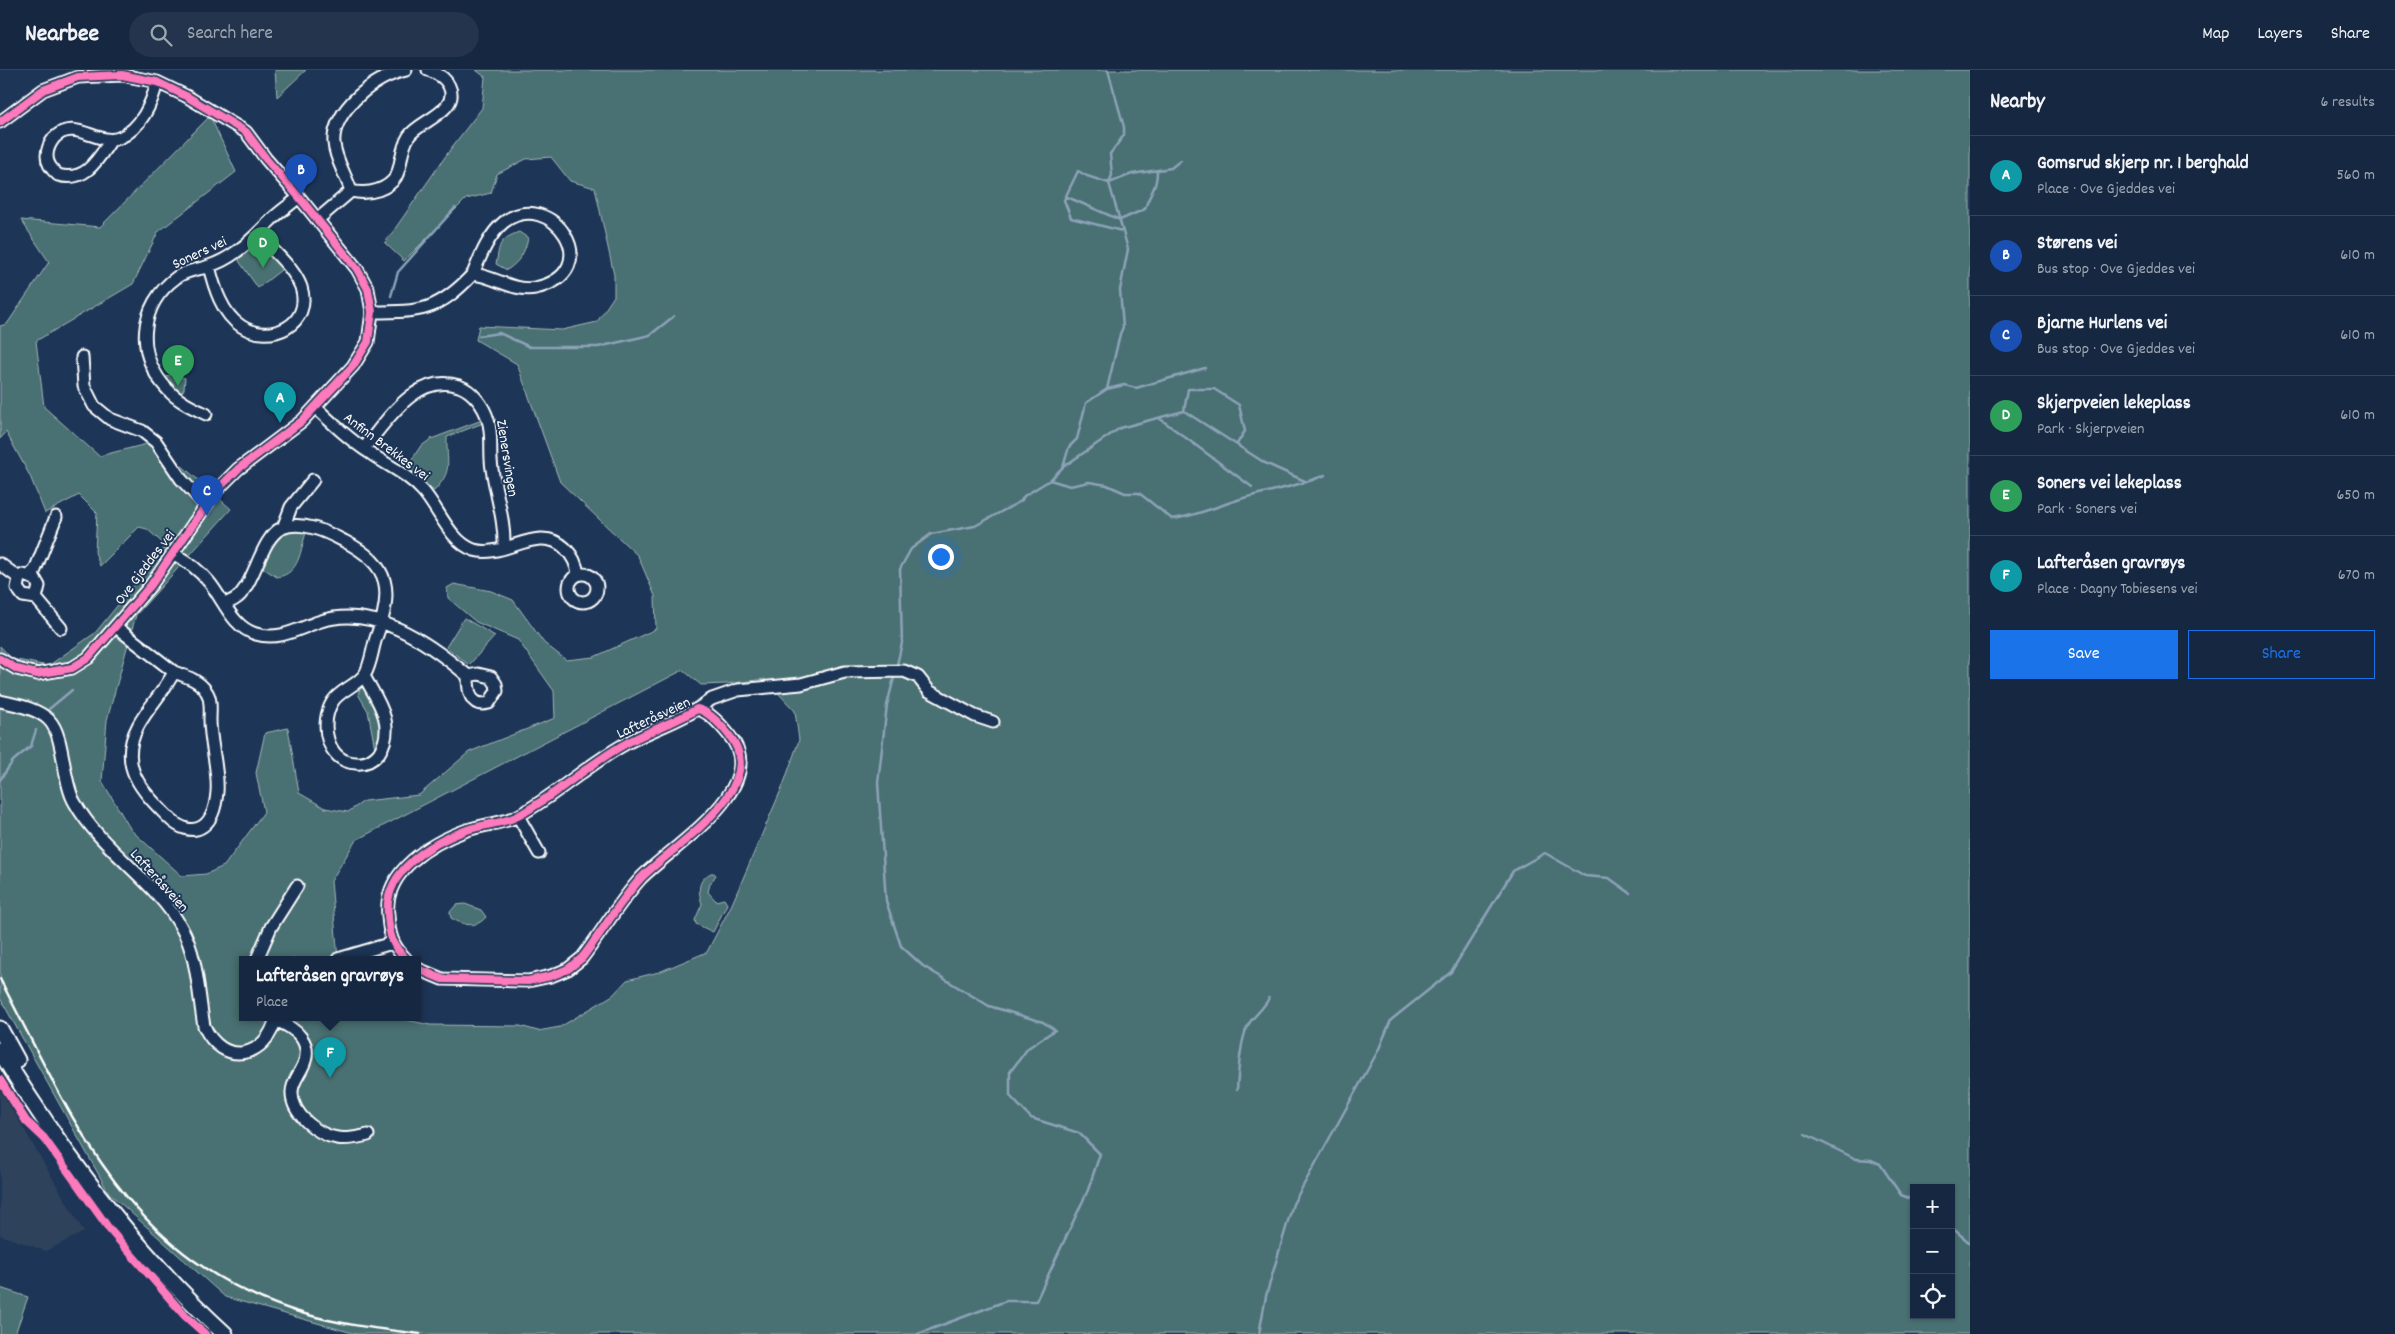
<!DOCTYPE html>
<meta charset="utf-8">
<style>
body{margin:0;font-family:Dekko,sans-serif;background:#23344c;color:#f1f3f6}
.controls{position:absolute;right:15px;bottom:15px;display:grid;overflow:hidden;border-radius:0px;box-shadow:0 1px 4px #0004}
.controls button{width:45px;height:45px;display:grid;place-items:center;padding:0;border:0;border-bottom:1px solid #35445a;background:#162841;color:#f1f3f6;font:25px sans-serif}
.you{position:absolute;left:940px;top:486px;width:18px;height:18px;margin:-12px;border:4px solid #fff;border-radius:50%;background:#1a73e8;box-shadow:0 0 0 8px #1a73e833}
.badge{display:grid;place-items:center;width:32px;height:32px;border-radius:50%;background:#1a73e8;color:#fff;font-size:16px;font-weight:700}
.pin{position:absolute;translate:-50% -41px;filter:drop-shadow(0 1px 2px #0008)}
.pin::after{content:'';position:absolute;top:26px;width:18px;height:15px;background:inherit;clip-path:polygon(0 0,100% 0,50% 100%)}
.popup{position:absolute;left:239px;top:886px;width:182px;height:65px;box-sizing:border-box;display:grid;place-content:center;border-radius:0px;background:#162841;filter:drop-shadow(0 1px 4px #0005);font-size:16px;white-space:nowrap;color:#9ea6b1}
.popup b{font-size:19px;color:#f1f3f6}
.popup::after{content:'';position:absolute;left:50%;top:100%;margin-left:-10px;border:10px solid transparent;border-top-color:#162841}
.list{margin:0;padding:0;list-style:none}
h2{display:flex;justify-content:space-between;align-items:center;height:65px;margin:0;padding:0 20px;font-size:21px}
h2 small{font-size:16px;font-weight:400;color:#9ea6b1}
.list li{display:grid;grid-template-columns:32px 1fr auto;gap:15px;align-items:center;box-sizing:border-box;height:80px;padding:0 20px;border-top:1px solid #35445a}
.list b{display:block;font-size:19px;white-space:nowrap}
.list p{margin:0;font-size:16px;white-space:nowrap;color:#9ea6b1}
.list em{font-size:16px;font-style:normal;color:#9ea6b1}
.actions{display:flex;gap:10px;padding:15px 20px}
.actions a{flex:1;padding:11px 0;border:1px solid #1a73e8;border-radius:0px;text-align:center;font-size:18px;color:#1a73e8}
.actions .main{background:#1a73e8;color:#fff}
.icon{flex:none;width:28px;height:28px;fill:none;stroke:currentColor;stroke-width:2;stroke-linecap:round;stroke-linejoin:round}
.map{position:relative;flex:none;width:1970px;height:1264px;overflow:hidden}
header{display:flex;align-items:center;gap:30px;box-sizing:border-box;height:70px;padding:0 25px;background:#162841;border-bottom:1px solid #35445a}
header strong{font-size:24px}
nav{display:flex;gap:28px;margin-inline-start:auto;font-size:18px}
.search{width:350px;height:45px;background:#23344c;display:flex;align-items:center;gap:12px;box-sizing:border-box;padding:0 18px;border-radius:28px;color:#9ea6b1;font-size:19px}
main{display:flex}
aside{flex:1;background:#162841}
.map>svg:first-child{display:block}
.built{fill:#2f425b}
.green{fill:#496f72;stroke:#a4b7b8;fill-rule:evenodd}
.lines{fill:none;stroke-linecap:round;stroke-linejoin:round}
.stream{stroke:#8ca3b8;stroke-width:2.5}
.minor-casing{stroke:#fff;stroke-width:15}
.major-casing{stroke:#fff;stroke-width:19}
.minor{stroke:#1d3557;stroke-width:11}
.major{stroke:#1d3557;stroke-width:15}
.rail{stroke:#fff;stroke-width:2.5}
.cycleway-casing{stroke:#1d3557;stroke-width:11}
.cycleway{stroke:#fd7abc;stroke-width:8}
.labels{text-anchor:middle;stroke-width:4;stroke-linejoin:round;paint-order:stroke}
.street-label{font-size:15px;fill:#fff;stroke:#1d3557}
</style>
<header>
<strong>Nearbee</strong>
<div class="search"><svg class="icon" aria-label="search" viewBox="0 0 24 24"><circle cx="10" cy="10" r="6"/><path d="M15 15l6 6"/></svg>Search here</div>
<nav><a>Map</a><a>Layers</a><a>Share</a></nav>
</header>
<main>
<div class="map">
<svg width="1970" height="1264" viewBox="0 0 1970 1264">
<rect width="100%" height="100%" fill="#1d3557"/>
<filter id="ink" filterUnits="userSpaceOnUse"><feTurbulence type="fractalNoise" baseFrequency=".02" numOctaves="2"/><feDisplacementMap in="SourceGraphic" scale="10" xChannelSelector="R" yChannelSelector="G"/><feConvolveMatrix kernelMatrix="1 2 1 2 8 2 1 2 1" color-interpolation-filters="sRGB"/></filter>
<g filter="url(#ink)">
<!-- built -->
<path class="built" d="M0 1018 84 1162 46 1181 0 1165Z"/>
<!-- green -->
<path class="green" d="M275 0H306L277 27Z
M476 0H1970V1264H356L225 1227 109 1123 0 928V576L12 589 48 596 95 563 166 476 147 459 139 457 100 496 95 482 97 443 79 425 45 443 30 406 6 362 0 369V256L7 254 49 192 21 150 100 157 210 46 236 102 158 162 133 214 36 271 44 337 99 386 155 372 231 439 136 545 107 650 102 711 131 760 182 806 206 804 224 796 264 742 256 703 265 663 288 658 299 723 325 738 348 742 364 731 419 725 469 682 555 648 554 621 518 570 476 552 448 528 447 518 454 514 491 521 513 530 544 573 566 590 594 587 656 559 655 526 638 486 560 412 517 294 476 270 479 256 562 260 597 252 614 226V205L595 118 570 111 551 87 526 89 497 104 491 123 466 129 404 191 385 173 452 77 482 38 485 7ZM683 600 701 615 726 614 765 609 795 641 799 670 784 713 732 834 707 882 659 902 627 910 613 925 560 957 538 961 520 956 430 955 393 947H242V889H338L331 811 356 770ZM1914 1118H1951V1245H1914Z
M519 162 528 168C525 183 519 192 507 200L496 194C500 174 498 170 519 162Z
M256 175 281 196V200L258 218 239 191 240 187 252 176Z
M171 304 185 308 184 319 181 324 164 309Z
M482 350 483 353 447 367C446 393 454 400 434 421L407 401 406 399 420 377 431 369Z
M305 460 306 463C300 480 300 504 277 507L261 497C273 469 274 462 305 460Z
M464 548 495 566 469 595 446 577Z
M364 617C381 639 388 653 375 679L368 641 358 624 360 619Z
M711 803H714L716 805 710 814 708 822 716 831 724 829 727 834 713 862 696 854 695 850 702 834C698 820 697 811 711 803Z
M465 834 481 840 486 847C476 859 463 855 451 848L450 842 456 835Z
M0 1218 28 1227 15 1264H0Z"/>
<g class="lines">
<!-- stream -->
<path class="stream" d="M1065 126 1120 150 1145 139C1149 123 1157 120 1157 101
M1122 161 1071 148 1064 130 1078 101 1087 106 1109 113 1132 104 1171 98 1181 90
M391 226 398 202 455 138
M479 266 499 263 530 277H598L650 265 674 246
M1107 319 1124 315 1136 318 1205 298
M1184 341 1265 393 1307 412
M1159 348 1252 417
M1063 397 1120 358 1184 341 1188 319H1214L1239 335 1245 361 1237 374
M1050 410 1070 416 1089 412 1107 415 1125 423H1139L1172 449C1198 446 1222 434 1247 427 1273 420 1300 416 1325 405
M896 599 902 573 900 499 911 479 931 464 975 456 1021 431 1024 426 1050 410 1063 397 1069 377 1077 369 1086 333 1107 319 1120 264 1123 257 1120 220 1128 179 1109 113 1112 105 1110 84 1124 65V57L1108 0
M895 604 887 635 878 713 886 831 901 876 923 896 989 936 1043 952 1055 960 1028 978 1010 1002V1026L1031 1048 1079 1063 1100 1084 1088 1120 1036 1231H1006L918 1264
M49 639 72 620
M0 710 13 691 31 676 36 660
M1237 1020C1238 1004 1240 965 1250 952 1257 943 1264 938 1269 928
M1805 1064 1856 1089 1871 1090 1880 1094 1901 1125 1914 1130
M1951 1157 1970 1173
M1259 1264 1266 1226 1293 1134 1378 981 1391 950 1451 902 1513 801 1545 783 1585 806 1609 808 1630 823"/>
<defs>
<path id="minor" d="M0 52 43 20 78 7 122 5 157 12 186 26 246 62 266 89 299 127 357 199 368 219 372 242 368 272 353 296 302 351 238 399 216 421 151 515 88 588 72 598 37 604 17 599 0 589
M111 70C98 89 86 113 58 105 52 100 47 94 47 86 47 79 50 73 54 68 74 47 98 76 119 68 141 59 152 33 157 12
M351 121C359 123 369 123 378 120 408 109 395 88 409 66 419 51 461 41 449 16 445 7 437 3 428 0
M351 121C346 105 335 89 334 73 331 41 377 5 406 0
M317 150 351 121
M209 196C214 217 222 244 241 256 270 275 313 255 301 217 293 195 271 182 259 162
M372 242C422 242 438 241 473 204 494 206 513 222 535 218 610 202 551 116 504 152 489 164 480 187 473 204
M82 287 84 316 94 336 110 349 142 361 156 372 181 409 205 435
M315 337C333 354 350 370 370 383 388 396 408 404 423 421 439 439 450 472 474 480 504 489 539 453 565 478 573 486 577 494 578 505
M206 344C193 338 178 331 168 320 135 286 138 235 177 207 187 200 198 200 209 196 218 193 228 188 236 182 249 173 259 162 270 151 279 142 290 135 299 127
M364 378C387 351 416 302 459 316 473 321 484 336 488 350 493 365 489 382 492 399 496 426 505 450 504 477
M283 458 291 437 313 410
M174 484C187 491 199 500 209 512 224 530 232 557 256 564 278 571 298 559 318 552 373 533 428 572 468 606
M0 494 19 508
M569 518a14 14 0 1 1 28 0a14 14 0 1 1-28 0Z
M23 505 35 509 39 516 36 528 23 526 17 518 19 508Z
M29 506 35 500 56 447
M36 528 61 558
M225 534C232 531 239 528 243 521 256 505 263 466 282 458 302 450 327 462 344 471 392 495 393 522 376 568 372 580 371 594 365 604 358 615 340 620 333 631 319 652 326 692 356 693 365 694 373 690 379 683 397 655 377 630 364 606
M116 557 174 602C164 622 148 637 138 656 117 696 142 721 169 748 178 757 192 764 203 756 213 749 216 734 217 722 219 700 210 674 210 650 210 641 212 629 206 621 199 610 185 606 174 602
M478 604 491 607 496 614 497 621 489 633C470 638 468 621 468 606Z
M0 631C16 635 37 638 49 650 65 666 62 712 75 733 102 781 156 811 181 857 198 886 198 924 204 956 222 997 267 989 276 947
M697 639 712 629 738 620 801 614 845 602 904 601 918 607 929 621 975 646 993 652
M518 746 539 783
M257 889 271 857 297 816
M338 889 392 873
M406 889C392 876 389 864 388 845 383 801 431 773 467 760 484 754 502 754 518 746 556 725 587 695 625 674 648 661 674 653 697 639 709 641 721 655 729 665 773 717 672 776 641 808 619 832 602 862 582 888L568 899 551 906 528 911 442 909 418 899
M275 950C296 958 315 973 302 998 298 1006 292 1013 292 1022 291 1044 318 1065 337 1068 348 1070 358 1067 368 1065"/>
<path id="major" d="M0 959 17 990
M0 980C16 1009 35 1035 53 1063 104 1137 159 1204 225 1264"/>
</defs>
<!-- minor casing -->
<use href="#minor" class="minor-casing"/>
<!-- major casing -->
<use href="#major" class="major-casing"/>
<!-- minor -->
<use href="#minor" class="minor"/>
<!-- major -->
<use href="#major" class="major"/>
<!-- rail -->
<path class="rail" d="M0 909C77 1057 129 1192 305 1244 342 1255 381 1259 420 1264"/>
<defs>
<path id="cycleway" d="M0 52 43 20 78 7 122 5 157 12 186 26 246 62 266 89 299 127 357 199 368 219 372 242 368 272 353 296 302 351 238 399 216 421 151 515 88 588 72 598 37 604 17 599 0 589
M406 889C392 876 389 864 388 845 383 801 431 773 467 760 484 754 502 754 518 746 556 725 587 695 625 674 648 661 674 653 697 639 709 641 721 655 729 665 773 717 672 776 641 808 619 832 602 862 582 888L568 899 551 906 528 911 442 909 418 899
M0 1010 26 1051 44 1068 110 1160 185 1246 205 1264"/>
</defs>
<!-- cycleway casing -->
<use href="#cycleway" class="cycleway-casing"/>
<!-- cycleway -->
<use href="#cycleway" class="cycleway"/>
</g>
</g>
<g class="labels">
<!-- street labels -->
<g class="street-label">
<text transform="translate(199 182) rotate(-25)" y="5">Soners vei</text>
<text transform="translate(387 376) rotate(37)" y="5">Anfinn Brekkes vei</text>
<text transform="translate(508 388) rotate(81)" y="5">Zienersvingen</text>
<text transform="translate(144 497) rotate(-53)" y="5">Ove Gjeddes vei</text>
<text transform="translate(653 647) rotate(-25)" y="5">Lafteråsveien</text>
<text transform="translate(160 810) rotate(48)" y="5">Lafteråsveien</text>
</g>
</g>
</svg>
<div class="controls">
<button>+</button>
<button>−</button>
<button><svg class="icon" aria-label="locate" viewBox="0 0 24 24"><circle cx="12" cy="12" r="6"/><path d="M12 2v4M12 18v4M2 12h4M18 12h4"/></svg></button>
</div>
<div class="you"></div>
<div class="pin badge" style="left:280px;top:353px;background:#0f9aa8">A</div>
<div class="pin badge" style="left:301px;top:125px;background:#1a4fb4">B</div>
<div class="pin badge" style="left:207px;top:446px;background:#1a4fb4">C</div>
<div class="pin badge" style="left:263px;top:198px;background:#2e9e5b">D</div>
<div class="pin badge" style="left:178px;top:316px;background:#2e9e5b">E</div>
<div class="pin badge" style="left:330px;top:1008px;background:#0f9aa8">F</div>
<div class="popup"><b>Lafteråsen gravrøys</b>Place</div>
</div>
<aside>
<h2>Nearby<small>6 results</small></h2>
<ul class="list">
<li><span class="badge" style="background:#0f9aa8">A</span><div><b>Gomsrud skjerp nr. 1 berghald</b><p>Place · Ove Gjeddes vei</p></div><em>560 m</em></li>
<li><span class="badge" style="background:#1a4fb4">B</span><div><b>Størens vei</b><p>Bus stop · Ove Gjeddes vei</p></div><em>610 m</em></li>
<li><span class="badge" style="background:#1a4fb4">C</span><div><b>Bjarne Hurlens vei</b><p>Bus stop · Ove Gjeddes vei</p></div><em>610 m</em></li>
<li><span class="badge" style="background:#2e9e5b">D</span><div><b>Skjerpveien lekeplass</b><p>Park · Skjerpveien</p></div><em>610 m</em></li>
<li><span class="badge" style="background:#2e9e5b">E</span><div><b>Soners vei lekeplass</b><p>Park · Soners vei</p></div><em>650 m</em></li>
<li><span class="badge" style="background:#0f9aa8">F</span><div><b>Lafteråsen gravrøys</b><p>Place · Dagny Tobiesens vei</p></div><em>670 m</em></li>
</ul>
<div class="actions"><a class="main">Save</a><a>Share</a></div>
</aside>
</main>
